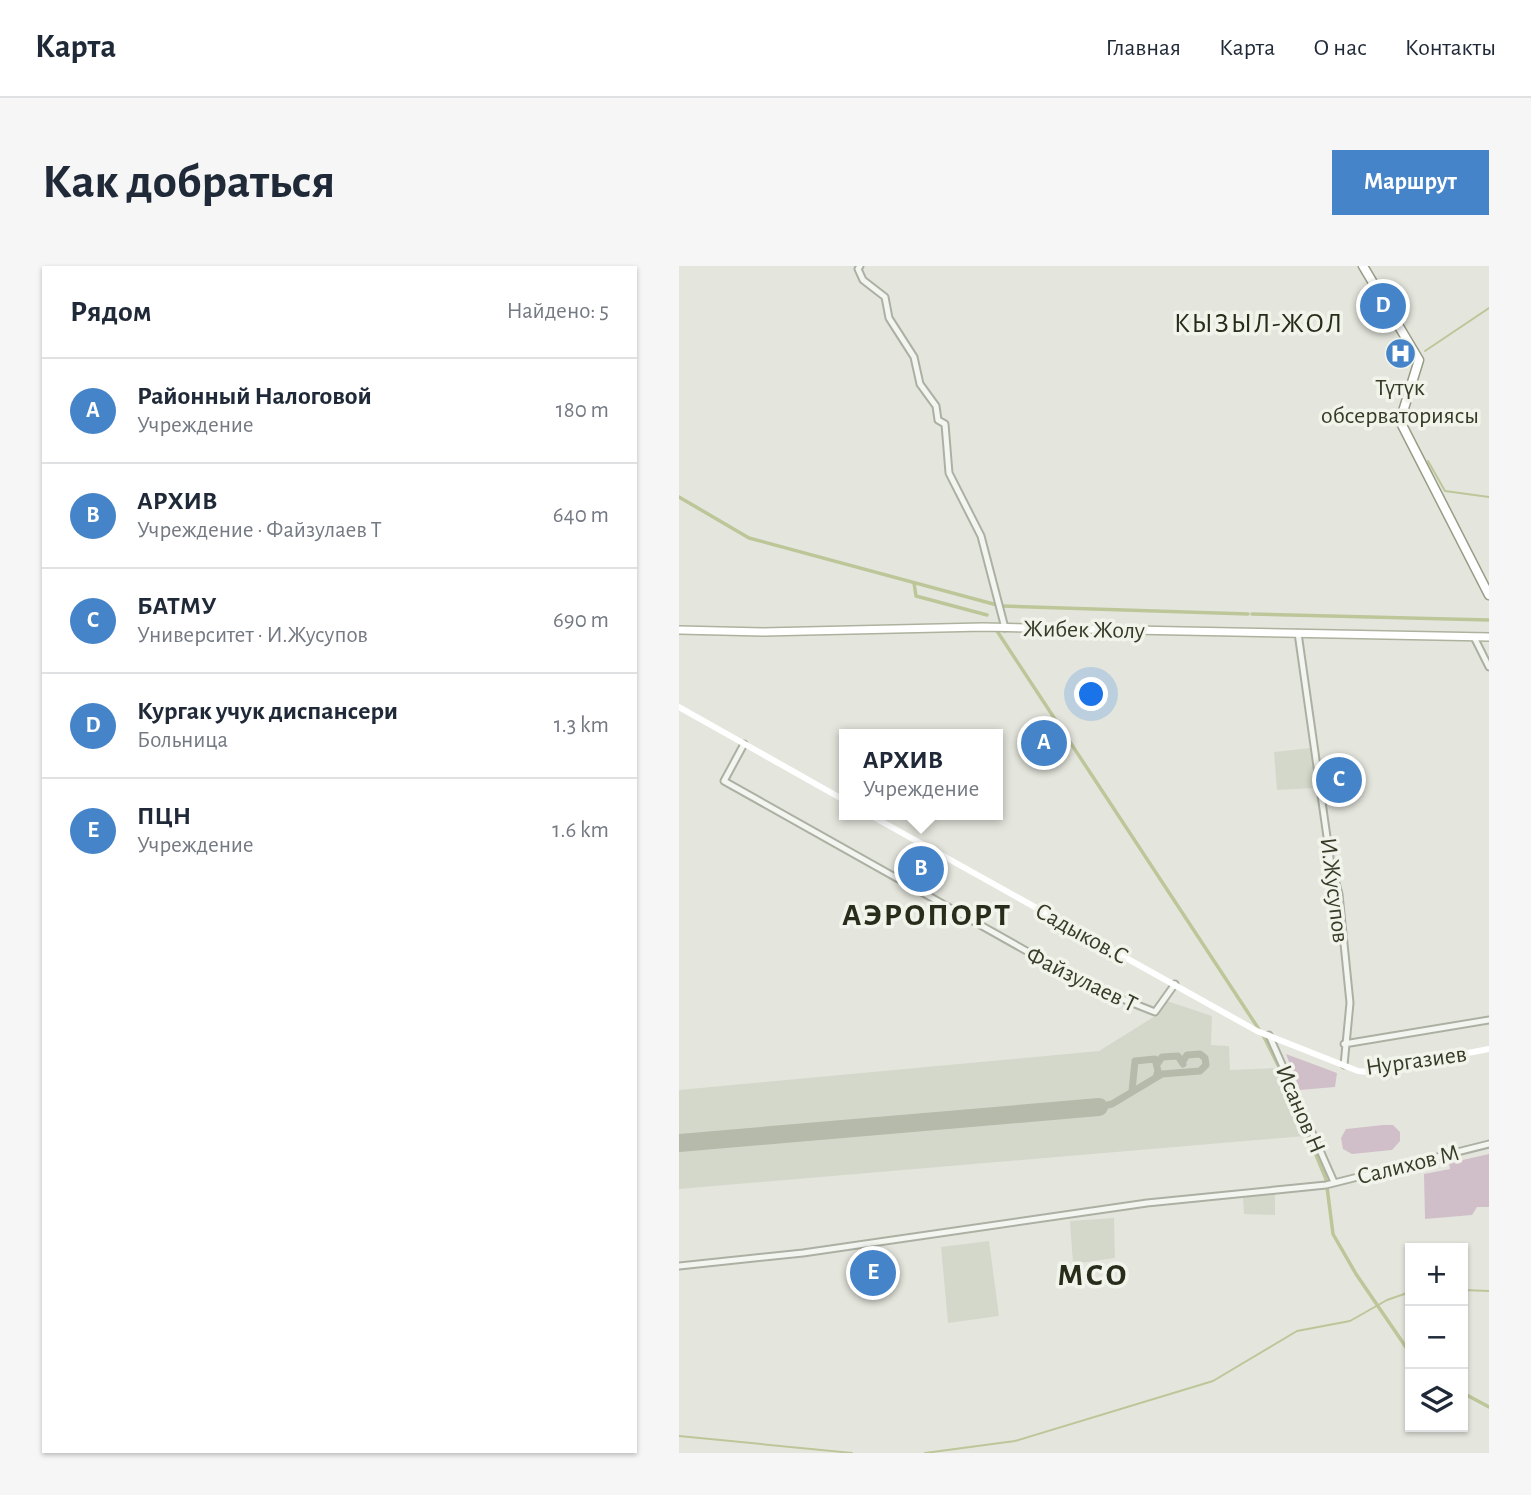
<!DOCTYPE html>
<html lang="ru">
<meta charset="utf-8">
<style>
body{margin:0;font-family:"Alegreya Sans",sans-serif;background:#f6f6f7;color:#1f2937}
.controls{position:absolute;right:21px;bottom:21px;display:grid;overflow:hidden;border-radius:0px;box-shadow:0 2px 5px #0004}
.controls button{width:63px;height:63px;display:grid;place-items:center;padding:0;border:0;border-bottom:2px solid #e0e1e3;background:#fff;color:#1f2937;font:35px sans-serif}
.you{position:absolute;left:413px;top:429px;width:24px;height:24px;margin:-18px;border:5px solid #fff;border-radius:50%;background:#1a73e8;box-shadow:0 0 0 10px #1a73e833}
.badge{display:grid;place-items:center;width:46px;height:46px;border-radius:50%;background:#4584c8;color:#fff;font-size:23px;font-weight:700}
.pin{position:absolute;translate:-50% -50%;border:4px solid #fff;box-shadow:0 2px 7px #0006}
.popup{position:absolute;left:160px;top:463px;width:164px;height:91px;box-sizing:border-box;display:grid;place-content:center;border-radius:0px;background:#fff;filter:drop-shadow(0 2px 5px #0005);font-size:23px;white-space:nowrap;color:#747a83}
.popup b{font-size:26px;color:#1f2937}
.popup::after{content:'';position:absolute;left:50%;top:100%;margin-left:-14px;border:14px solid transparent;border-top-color:#fff}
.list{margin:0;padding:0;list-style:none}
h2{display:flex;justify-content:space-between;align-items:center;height:91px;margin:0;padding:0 28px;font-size:30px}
h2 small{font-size:23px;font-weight:400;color:#747a83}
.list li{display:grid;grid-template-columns:46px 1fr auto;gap:21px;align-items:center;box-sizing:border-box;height:105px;padding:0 28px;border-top:2px solid #e0e1e3}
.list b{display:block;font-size:26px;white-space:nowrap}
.list p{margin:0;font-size:23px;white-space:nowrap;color:#747a83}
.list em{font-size:23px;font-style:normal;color:#747a83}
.icon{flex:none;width:38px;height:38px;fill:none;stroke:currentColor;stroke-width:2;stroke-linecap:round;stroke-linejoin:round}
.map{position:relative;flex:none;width:810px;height:1187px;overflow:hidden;border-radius:0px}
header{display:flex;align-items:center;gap:42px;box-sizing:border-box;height:98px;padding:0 35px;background:#fff;border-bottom:2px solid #e0e1e3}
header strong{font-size:33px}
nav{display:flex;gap:38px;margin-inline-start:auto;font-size:24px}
.intro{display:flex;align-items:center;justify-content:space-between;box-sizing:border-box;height:168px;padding:0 42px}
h1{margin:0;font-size:49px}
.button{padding:18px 32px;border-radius:0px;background:#4584c8;color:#fff;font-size:24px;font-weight:700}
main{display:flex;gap:42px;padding:0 42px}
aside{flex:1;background:#fff;border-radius:0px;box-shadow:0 2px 5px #0004}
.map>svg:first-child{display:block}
.built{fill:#d4d8cb}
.green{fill:#d0bfc9}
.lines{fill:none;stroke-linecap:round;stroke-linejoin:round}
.stream{stroke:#bdc699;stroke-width:2}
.canal{stroke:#bdc699;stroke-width:3.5}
.taxiway{stroke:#b6baaa;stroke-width:7}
.runway{stroke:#b6baaa;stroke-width:18}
.tertiary-casing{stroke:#acb0a3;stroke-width:9}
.primary-casing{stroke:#acb29d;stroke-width:10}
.trunk-casing{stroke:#969c85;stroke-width:11}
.tertiary{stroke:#f3f5f0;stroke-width:5}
.secondary{stroke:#fff;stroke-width:6}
.primary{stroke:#fff;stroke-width:7}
.trunk{stroke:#fff;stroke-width:8}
.labels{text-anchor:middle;stroke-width:7;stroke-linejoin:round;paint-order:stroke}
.poi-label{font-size:24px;fill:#363c27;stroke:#f2f4ec}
.street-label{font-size:24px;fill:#363c27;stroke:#f2f4ec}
.quarter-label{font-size:28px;letter-spacing:2px;fill:#272d1a;stroke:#f2f4ec}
.district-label{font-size:32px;font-weight:bold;letter-spacing:2px;fill:#272d1a;stroke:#f2f4ec}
</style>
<header>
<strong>Карта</strong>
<nav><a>Главная</a><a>Карта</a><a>О нас</a><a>Контакты</a></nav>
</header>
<div class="intro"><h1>Как добраться</h1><a class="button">Маршрут</a></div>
<main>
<aside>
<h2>Рядом<small>Найдено: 5</small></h2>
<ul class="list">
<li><span class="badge">A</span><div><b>Районный Налоговой</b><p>Учреждение</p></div><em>180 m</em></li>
<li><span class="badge">B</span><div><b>АРХИВ</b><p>Учреждение · Файзулаев Т</p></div><em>640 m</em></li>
<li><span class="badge">C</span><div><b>БАТМУ</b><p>Университет · И.Жусупов</p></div><em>690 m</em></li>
<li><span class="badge">D</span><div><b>Кургак учук диспансери</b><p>Больница</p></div><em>1.3 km</em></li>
<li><span class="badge">E</span><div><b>ПЦН</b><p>Учреждение</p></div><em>1.6 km</em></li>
</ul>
</aside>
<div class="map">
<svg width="810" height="1187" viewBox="0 0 810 1187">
<rect width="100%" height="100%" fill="#e4e6dd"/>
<!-- built -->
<path class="built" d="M632 482 637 522 598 524 595 486Z
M485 734 533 750 532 779 550 780 551 804 600 802 627 870 0 923V824L420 785 476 750Z
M596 928V949L565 948 564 931Z
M435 952 436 992 394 998 391 955Z
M310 975 320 1050 269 1057 262 981Z"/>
<!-- green -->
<path class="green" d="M607 788 658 807 656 821 621 824Z
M704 859H714L721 866V875L713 884 673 888 664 883 662 872 667 863Z
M810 888V941H798L793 949 746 953 745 908 771 903 770 897Z"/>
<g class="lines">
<!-- stream -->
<path class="stream" d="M746 85 810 42
M749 195 766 225 810 231
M784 1024 810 1025
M0 1170 173 1187
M246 1187 336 1175 534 1115 618 1065 671 1055 708 1034 731 1026"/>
<!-- canal -->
<path class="canal" d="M0 231 70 272 318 339
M235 317 237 330 308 349
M322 340 569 348
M573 348 810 354
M318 365 585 771 604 809 647 913 654 968 677 1008 731 1087
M784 1127 810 1141"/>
<!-- taxiway -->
<path class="taxiway" d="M479 797 483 791 499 790 504 798
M453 825 456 795 476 793 479 805 477 811
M420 841 433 838 483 808 521 805 527 799 526 792 521 788 508 789 504 795"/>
<!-- runway -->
<path class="runway" d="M0 877 420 841"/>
<defs>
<path id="tertiary" d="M181 0 179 3 184 14 206 31 210 52 235 91 241 118 257 140 259 154 266 158 270 207 302 270 326 362
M619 367 652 599 660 628 671 737 665 799
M795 371 810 401
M65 478 45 515 408 719 476 746 496 718
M590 769 655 916
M665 778 810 754
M0 1000 124 987 468 937 647 919 810 878"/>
<path id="primary" d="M0 364 84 366 304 361 810 371"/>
<path id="trunk" d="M684 0 740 94 721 155 810 329"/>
</defs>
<!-- tertiary casing -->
<use href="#tertiary" class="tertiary-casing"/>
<!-- primary casing -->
<use href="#primary" class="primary-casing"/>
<!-- trunk casing -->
<use href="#trunk" class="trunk-casing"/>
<!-- tertiary -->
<use href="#tertiary" class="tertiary"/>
<!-- secondary -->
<path class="secondary" d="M0 441 165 534
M191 549 578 765 679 805 691 806 810 783"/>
<!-- primary -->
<use href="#primary" class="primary"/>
<!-- trunk -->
<use href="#trunk" class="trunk"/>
</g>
<!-- icons -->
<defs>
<symbol id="hospital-disc" viewBox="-11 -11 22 22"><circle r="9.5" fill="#4584c8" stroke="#f2f4ec"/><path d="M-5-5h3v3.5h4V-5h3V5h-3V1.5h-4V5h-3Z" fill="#fff"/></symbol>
</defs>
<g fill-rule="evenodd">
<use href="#hospital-disc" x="704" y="70" width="35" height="35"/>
</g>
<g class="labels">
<!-- poi labels -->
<g class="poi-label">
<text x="721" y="129">Түтүк<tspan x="721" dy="28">обсерваториясы</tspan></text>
</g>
<!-- street labels -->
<g class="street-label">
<text transform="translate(405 363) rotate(1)" y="8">Жибек Жолу</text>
<text transform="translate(656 624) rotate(83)" y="8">И.Жусупов</text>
<text transform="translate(403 667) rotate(29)" y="8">Садыков.С</text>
<text transform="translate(403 713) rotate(26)" y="8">Файзулаев Т</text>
<text transform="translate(737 794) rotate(-8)" y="8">Нургазиев</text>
<text transform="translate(622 843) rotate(67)" y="8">Исанов Н</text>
<text transform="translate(729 898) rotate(-14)" y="8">Салихов М</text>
</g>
<!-- quarter labels -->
<g class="quarter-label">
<text x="580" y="66">КЫЗЫЛ-ЖОЛ</text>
</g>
<!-- district labels -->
<g class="district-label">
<text x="248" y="659">АЭРОПОРТ</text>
<text x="414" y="1019">МСО</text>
</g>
</g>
</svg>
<div class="controls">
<button>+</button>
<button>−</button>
<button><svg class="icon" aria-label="layers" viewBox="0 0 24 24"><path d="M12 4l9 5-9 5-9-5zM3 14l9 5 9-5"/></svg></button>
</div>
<div class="you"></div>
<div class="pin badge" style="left:365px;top:477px">A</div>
<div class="pin badge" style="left:242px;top:603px">B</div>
<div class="popup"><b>АРХИВ</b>Учреждение</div>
<div class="pin badge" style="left:660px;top:514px">C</div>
<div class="pin badge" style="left:704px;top:40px">D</div>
<div class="pin badge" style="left:194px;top:1007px">E</div>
</div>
</main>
